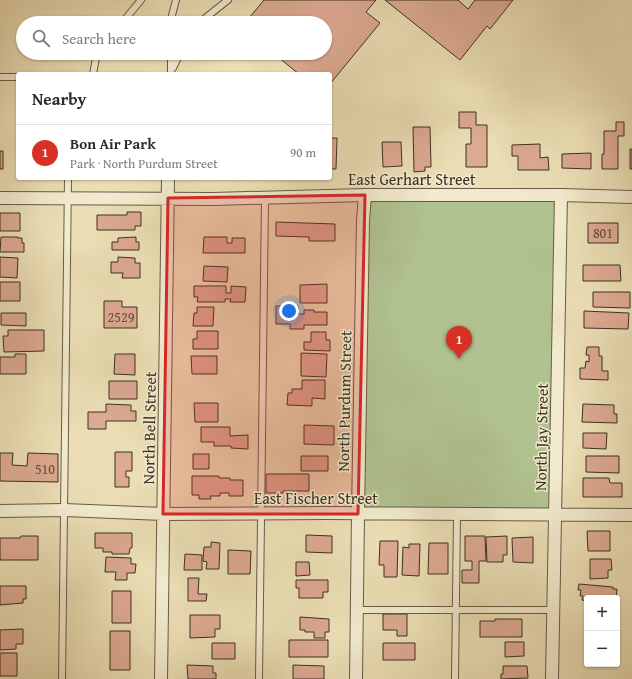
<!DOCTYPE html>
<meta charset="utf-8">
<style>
body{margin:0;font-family:"Gentium Book Plus",serif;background:#f2f2f3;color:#2b2b33}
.controls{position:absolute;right:12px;bottom:12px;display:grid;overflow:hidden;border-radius:4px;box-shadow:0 1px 3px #0004}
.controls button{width:36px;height:36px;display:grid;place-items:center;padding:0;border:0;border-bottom:1px solid #e1e1e2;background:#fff;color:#2b2b33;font:20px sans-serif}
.you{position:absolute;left:289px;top:311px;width:14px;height:14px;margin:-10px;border:3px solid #fff;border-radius:50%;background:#1a73e8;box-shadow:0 0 0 6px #1a73e833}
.badge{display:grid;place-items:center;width:26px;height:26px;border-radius:50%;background:#d93025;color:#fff;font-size:13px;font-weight:700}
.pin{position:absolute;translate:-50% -33px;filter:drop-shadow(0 1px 2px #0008)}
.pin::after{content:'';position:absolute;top:21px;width:14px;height:12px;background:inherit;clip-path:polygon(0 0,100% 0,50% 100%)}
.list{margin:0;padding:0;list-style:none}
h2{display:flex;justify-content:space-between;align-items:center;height:52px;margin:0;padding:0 16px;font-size:17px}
h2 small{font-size:13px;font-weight:400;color:#7c7c81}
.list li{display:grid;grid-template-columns:26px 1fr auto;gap:12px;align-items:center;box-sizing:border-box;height:56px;padding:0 16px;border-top:1px solid #e1e1e2}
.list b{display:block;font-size:15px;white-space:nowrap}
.list p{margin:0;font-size:13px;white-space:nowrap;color:#7c7c81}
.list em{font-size:13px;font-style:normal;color:#7c7c81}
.icon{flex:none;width:22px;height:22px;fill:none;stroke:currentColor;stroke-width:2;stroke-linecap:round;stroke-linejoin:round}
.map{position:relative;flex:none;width:632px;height:679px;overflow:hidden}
.search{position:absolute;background:#fff;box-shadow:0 1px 3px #0004;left:16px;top:16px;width:316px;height:44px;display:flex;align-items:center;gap:10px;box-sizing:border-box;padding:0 14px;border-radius:22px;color:#7c7c81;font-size:15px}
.panel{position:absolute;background:#fff;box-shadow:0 1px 3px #0004;left:16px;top:72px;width:316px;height:108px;border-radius:4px}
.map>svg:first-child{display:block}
.green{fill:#b1c291;stroke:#76795a}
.building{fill:#dca991;stroke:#3c3022}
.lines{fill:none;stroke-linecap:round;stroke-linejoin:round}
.service-casing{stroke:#685c46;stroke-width:8}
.minor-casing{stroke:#685c46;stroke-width:14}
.service{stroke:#f2eace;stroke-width:6}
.minor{stroke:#f2eace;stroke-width:12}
.marked{fill:#d62828;fill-opacity:0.2;stroke:#d62828;stroke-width:3;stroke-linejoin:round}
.labels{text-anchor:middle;stroke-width:3;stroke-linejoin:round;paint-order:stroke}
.number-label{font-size:14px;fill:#644e3e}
.street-label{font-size:16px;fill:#3c3022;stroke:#f2eace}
</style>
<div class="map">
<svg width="632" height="679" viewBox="0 0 632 679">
<rect width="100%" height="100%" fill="#ebdeb4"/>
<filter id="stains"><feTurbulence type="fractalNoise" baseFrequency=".005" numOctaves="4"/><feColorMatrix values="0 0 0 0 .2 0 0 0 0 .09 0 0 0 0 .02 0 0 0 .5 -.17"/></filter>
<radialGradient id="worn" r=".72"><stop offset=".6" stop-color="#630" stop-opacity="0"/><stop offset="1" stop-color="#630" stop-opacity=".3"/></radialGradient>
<!-- green -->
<path class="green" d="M365 195H561L555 515 358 514Z"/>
<!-- building -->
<path class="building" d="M264 0H376L366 12 380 23 330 84V74H299L273 53H325V23H245Z
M385 0H458L468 9 475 0H513L490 29 487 26 460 60Z
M459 112H476V125H487V167H466V144H471V128H459Z
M616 122H624V136H618V169H602V154H604V131H616Z
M413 127H430L431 167H425V171L414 172Z
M330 138H337L336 169H330Z
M382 142H401L402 166 383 167Z
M540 144V158L548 157 549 170H518V156H512V145Z
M630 149H632V169H630Z
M0 151H3V169H0Z
M591 153V169L562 168V154Z
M127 212H141V226H135V230H97V215H127Z
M0 213H20V231H0Z
M276 222 335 224V241H309V237L276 236Z
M588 223H618V243H588Z
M1 237H18V238H22V243H24V252H0Z
M136 237V242H139V250H112V242H118V238Z
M204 237H227V243H232V238H245V253H203Z
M0 257 18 258 17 278 0 277Z
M118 257 135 258V263H140V278H122L123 273H111V262H118Z
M583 265H620L621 281H583Z
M204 266 228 267 227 282 203 281Z
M0 282H20V301H0Z
M327 284V303H300V285Z
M194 286H226V293H231V286L246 287 245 302H230L231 299H225V302H197L198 297H194Z
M593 292H630V308L593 307Z
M104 301H122V307H137V328H104Z
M276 306H298V314H304V310H314V312H327V325H304V329H290V324H276Z
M197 307H214L213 326H193L194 313H197Z
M584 311 629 313 628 329 584 328Z
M1 313H26V326L1 325Z
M8 330H44V351L4 352 3 336H8Z
M197 331H218V349H193V339H197Z
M311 332H326V340H330V351L304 350V342H311Z
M587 347H599V356H602V371H608V380L580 379V368H585L586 361 589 362V355H586Z
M301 353 327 354 326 377 301 376Z
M15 354H26V374H0V357H15Z
M115 354H135V375L114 374Z
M191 356H217V374H192Z
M302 380H325V399L312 398V406L287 405 288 393H292V389H302Z
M109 381H137V399H109Z
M194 403H218V422H195Z
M106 404 131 405V411H136V421H106V429H88V412H106Z
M583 404 614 405V414H617V423L582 422Z
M304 425 334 426V445L304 444Z
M201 427H230V436L248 435V449L231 448V446H214V442H201Z
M583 433H607L606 449 583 448Z
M115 452H132V471H126V477H129V487H115Z
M0 453H13L12 465 27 466 28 453 58 454V482L0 481Z
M193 454H209V469H193Z
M301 456H328V471H301Z
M586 456H619V473L586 472Z
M266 474H309V491H283V493H266Z
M192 476H219V478H230V480H243V496H229V493H220V496H210L211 499H199V495H192Z
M583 478H609L610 483H622V497H583Z
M587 531H610V551H588Z
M95 533H132V548H130L129 554H112V552H103V548H95Z
M306 535 332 536V553L306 552Z
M21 536H38V560H0V538H20Z
M465 536H485L486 561H479V583H462V570H472V561H465Z
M507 536V555H503V562H487L486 537Z
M533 537V563L513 562 512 538Z
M380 541H398L397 577H384V565H379Z
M211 542 220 543 219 569H206L207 562 203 561 204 547H211Z
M429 543H448V574H428Z
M409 544H420L419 576 402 575 403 547 409 548Z
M228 550 251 551 250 574H228Z
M185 554 202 555V570H184Z
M106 557 131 558V564H136L135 573H127V580H115L116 572H105Z
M590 559H611L612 570H608V578L590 579Z
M296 562H309L310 575 296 576Z
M188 578H199L198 594H207L206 601H188Z
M296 580H328V592H323V598H299V588H296Z
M579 584 613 587V589H617L616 598H587V601L582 600 583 596H580L581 590H578Z
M0 586H26V599H23V603L0 605Z
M112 591H131V623H112Z
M383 614H407V636H397V630H383Z
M190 615H220V629H215V637L190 638Z
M300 617 329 619V632H325V638H314V632H305V630H300Z
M495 619H522V637H480V621H495Z
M23 629V644H16V649L0 650V630Z
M110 631H130V670H110Z
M289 640H328V657H289Z
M505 642H524V656L505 657Z
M212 643H235V659H212Z
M383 643H415V660H383Z
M0 653H17V676H0Z
M187 665 213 666V673H216V679H188Z
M293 665 324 666V679H293Z
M503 666H527L528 678 501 679V674H503Z"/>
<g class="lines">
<defs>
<path id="service" d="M122 23 141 0
M170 23 176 0
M199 23 228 0
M173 68 180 53
M93 74 97 53
M171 74V53
M0 77H18
M357 610H553
M62 679 68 178
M259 679 265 198
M455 679 457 515"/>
<path id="minor" d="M0 198 213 199 365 195H561L632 197
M0 511 64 510 163 514 326 513 632 515
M161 679 168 178
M356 679 358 514 363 221 365 195
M552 679 561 195"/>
</defs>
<!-- service casing -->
<use href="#service" class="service-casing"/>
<!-- minor casing -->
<use href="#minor" class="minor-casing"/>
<!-- service -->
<use href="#service" class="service"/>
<!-- minor -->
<use href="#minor" class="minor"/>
</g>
<!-- marked area -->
<path class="marked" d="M365 195 358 514H163L168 198Z"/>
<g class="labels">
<!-- number labels -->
<g class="number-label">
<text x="603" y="238">801</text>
<text x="121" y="322">2529</text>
<text x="45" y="474">510</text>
</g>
<!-- street labels -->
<g class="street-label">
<text x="412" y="185">East Gerhart Street</text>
<text transform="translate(344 401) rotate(-89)" y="6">North Purdum Street</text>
<text transform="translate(149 428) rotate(-89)" y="6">North Bell Street</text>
<text transform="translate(541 437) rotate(-89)" y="6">North Jay Street</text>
<text x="316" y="504">East Fischer Street</text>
</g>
</g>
<rect width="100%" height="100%" filter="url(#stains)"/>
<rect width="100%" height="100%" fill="url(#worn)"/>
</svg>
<div class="controls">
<button>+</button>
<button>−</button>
</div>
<div class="you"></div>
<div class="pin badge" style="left:459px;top:359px">1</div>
<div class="search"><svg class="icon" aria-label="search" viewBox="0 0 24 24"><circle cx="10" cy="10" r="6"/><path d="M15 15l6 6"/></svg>Search here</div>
<section class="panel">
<h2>Nearby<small></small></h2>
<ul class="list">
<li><span class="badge">1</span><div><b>Bon Air Park</b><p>Park · North Purdum Street</p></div><em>90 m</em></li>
</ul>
</section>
</div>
